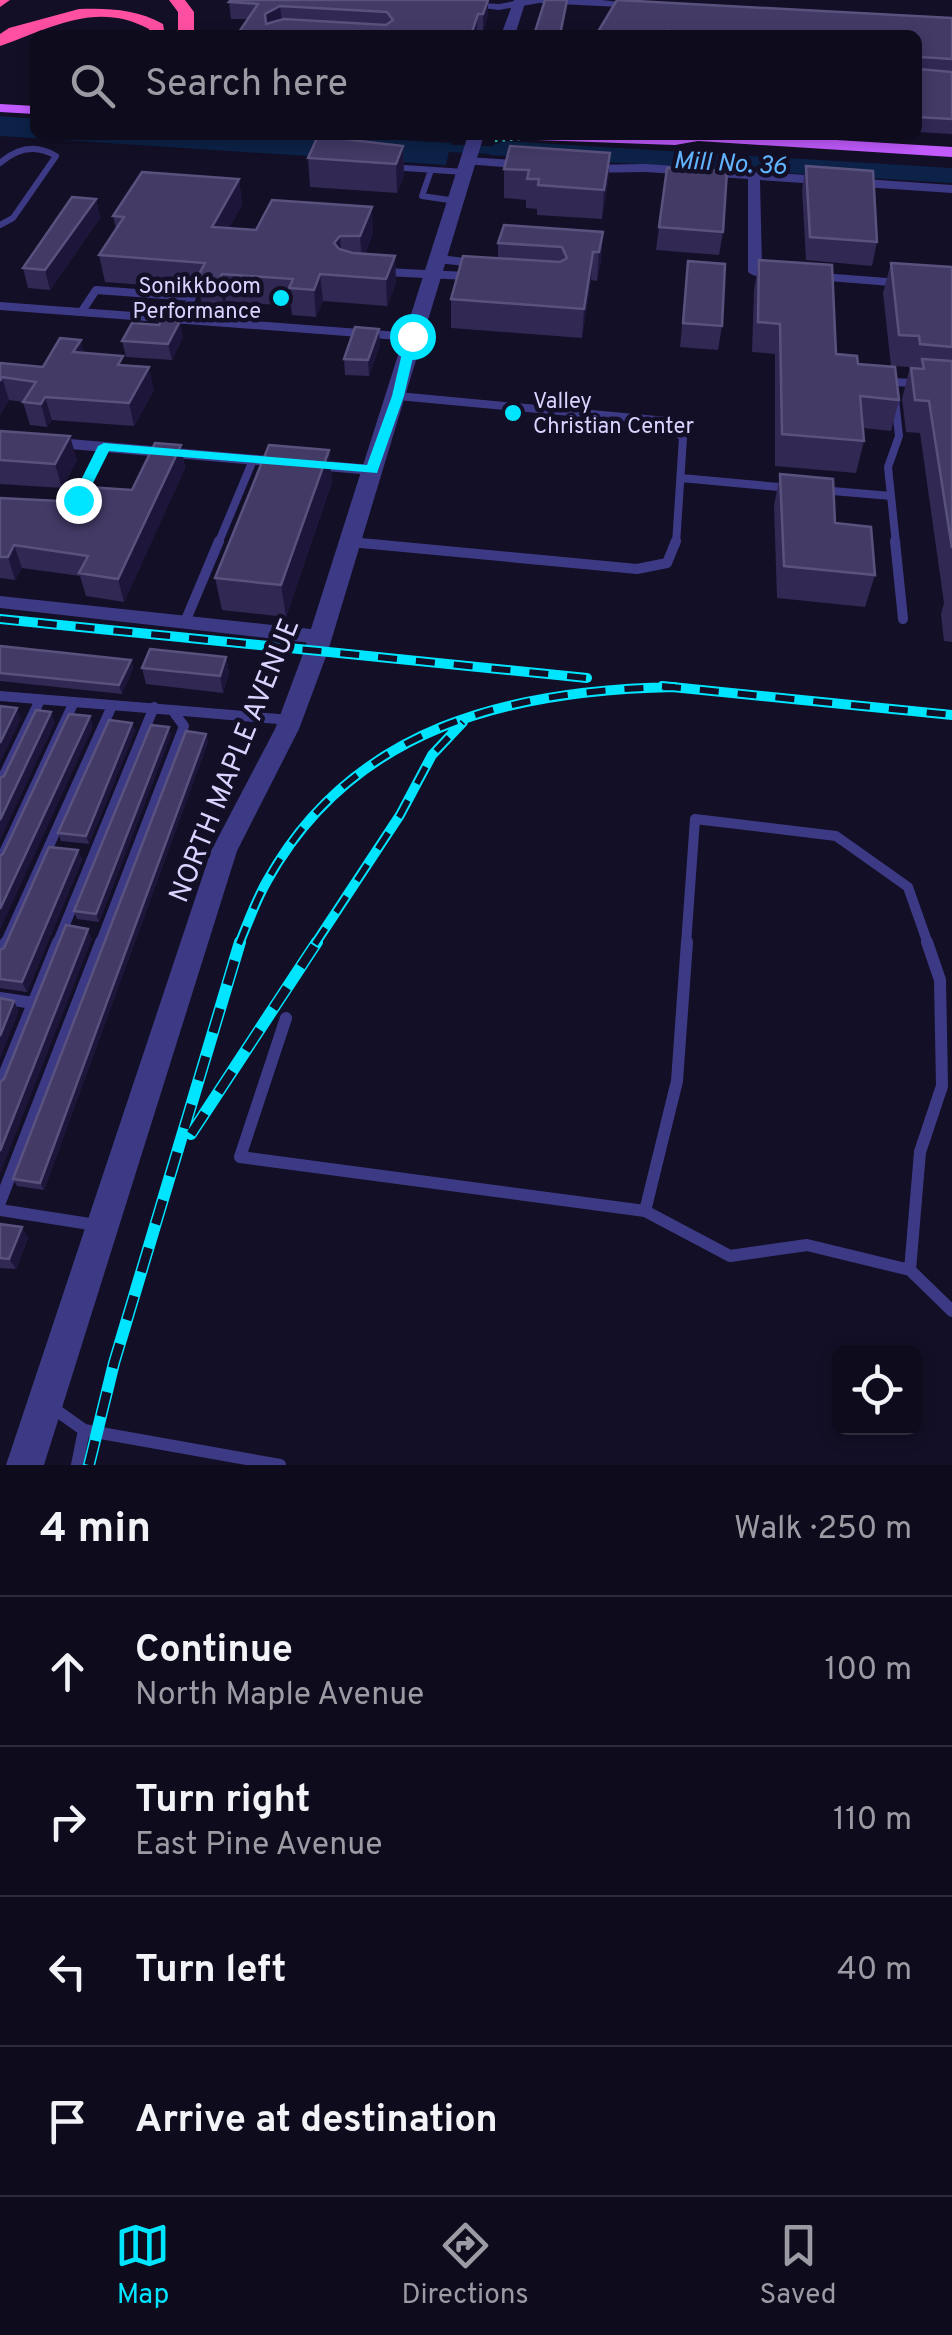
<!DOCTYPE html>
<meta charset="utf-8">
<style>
body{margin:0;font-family:Overpass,sans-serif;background:#171425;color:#f1f3f6}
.controls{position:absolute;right:30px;bottom:30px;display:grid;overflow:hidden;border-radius:15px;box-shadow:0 5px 15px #0003}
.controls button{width:90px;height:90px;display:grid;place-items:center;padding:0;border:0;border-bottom:2px solid #2e2b3b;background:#0e0b1c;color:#f1f3f6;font:50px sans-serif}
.stop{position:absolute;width:30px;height:30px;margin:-22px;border:8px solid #00e5ff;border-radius:50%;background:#fff}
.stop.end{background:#00e5ff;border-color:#fff;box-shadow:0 2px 10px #0008}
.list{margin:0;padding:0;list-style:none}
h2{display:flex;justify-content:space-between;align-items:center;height:130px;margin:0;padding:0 40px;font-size:42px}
h2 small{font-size:32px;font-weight:400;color:#9b9ba3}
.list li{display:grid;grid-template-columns:65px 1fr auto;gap:30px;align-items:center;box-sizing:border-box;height:150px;padding:0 40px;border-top:2px solid #2e2b3b}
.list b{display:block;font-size:38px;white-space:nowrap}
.list p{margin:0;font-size:32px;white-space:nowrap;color:#9b9ba3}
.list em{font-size:32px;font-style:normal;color:#9b9ba3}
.icon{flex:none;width:55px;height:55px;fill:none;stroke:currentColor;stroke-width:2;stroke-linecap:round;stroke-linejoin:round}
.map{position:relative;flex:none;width:952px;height:1465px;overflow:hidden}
.search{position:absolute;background:#0e0b1c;box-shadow:0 5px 15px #0003;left:30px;right:30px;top:30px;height:110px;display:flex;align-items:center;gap:25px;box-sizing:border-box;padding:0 35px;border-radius:15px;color:#9b9ba3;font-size:38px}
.sheet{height:730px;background:#0e0b1c}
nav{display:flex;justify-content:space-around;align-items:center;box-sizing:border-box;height:140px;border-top:2px solid #2e2b3b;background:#0e0b1c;font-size:28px;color:#9b9ba3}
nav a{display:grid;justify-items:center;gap:5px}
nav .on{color:#00e5ff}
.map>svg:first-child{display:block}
.water{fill:#0c2248}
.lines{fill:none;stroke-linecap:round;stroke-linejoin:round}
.canal{fill:#0c2248;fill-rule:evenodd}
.path{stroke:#2fb8b0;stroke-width:2.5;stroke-dasharray:2.5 5;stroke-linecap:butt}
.service-far3{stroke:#3d3a85;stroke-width:6}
.service-far2{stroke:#3d3a85;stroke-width:8}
.service-far1{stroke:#3d3a85;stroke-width:10}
.service{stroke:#3d3a85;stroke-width:12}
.minor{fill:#3d3a85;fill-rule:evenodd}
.tertiary{fill:#3d3a85;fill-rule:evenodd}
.primary{fill:#c25bff;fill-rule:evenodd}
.motorway{fill:#ff4fa3;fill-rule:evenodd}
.rail-far1-casing{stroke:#00e5ff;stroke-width:10}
.rail-casing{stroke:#00e5ff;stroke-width:12}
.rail-far1{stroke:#130f26;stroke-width:6;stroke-dasharray:19;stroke-linecap:butt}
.rail{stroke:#130f26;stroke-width:9;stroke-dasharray:25;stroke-linecap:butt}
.wall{fill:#312854}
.shaded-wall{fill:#1d163a}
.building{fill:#433a66;stroke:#5a527e;stroke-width:2.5;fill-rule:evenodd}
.route{fill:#00e5ff}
.poi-dot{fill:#00e5ff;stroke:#130f26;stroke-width:4}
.labels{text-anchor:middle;stroke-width:9;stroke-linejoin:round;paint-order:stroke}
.far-poi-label{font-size:22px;fill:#d9d4ff;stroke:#130f26;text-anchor:end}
.far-water-label{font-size:25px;font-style:italic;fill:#62b6ff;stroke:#130f26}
.street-label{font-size:28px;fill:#d9d4ff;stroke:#130f26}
</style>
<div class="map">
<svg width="952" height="1465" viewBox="0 0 952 1465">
<rect width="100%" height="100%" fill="#130f26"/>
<!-- water -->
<path class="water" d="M0 116 35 119V135H313L451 143 446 165 0 136Z
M504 141 952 168V183L489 155 493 145Z"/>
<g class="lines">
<!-- canal -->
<path class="canal" d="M421 144 516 147 522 151 516 155 425 151 419 147Z"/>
<!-- path -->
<path class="path" d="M368 135 449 139
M495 141 520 139"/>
<!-- service-far3 -->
<path class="service-far3" d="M0 163C17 148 36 144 56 156L13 218 0 225
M390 167 464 172
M431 170 422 196 456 201"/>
<!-- service-far2 -->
<path class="service-far2" d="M439 259 473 263
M385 272 467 276
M82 311 96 290 192 297 182 319
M398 396 667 421 683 438 676 544
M681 478 790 488
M821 490 891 496
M61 504 78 500 104 446
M350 542 367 544
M218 544 253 460
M896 544 888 467 899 436 893 382 916 383"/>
<!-- service-far1 -->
<path class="service-far1" d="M895 541 903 619
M350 542 637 569 667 563 676 541
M185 622 219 541
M0 696 172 710 184 726 100 944
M172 710 290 720
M0 783 40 700
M0 861 73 704
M5 944 111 708
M57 944 154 707
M686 944 695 819 836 836 908 887 928 944"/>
<!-- service -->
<path class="service" d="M0 954 6 942
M0 998 33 1003
M286 1018 240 1157 645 1211 730 1256 807 1245 910 1270 952 1311
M0 1085 58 942
M0 1202 101 942
M0 1210 96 1225
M645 1211 677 1081 687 942
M910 1270 920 1152 942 1086 940 980 927 942
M53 1408 84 1430 77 1465
M84 1430 280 1465"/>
<!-- minor -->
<path class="minor" d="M520 0H602L644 5 639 8 539 3 499 10 457 5 462 2 499 4Z
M468 157 530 161 536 165 530 169 464 164 462 161Z
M646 164 952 185V193L760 180 762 268 780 270 787 274C778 281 756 279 748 272V179L646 172 584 173 578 169 584 165Z
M809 272 952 283V291L804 279V273Z
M0 302 412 333 419 337 412 341 0 310Z
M0 433 372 465 380 470 372 475 0 443Z
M0 596 320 630 329 637 320 644 0 608Z"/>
<!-- tertiary -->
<path class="tertiary" d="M514 0H526L515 35H501Z
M468 135H484L328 651 299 729 237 851 44 1465H6L211 851 275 729 304 651Z"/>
<!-- primary -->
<path class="primary" d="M0 104 35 106V114L0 112Z
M528 135H754L952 147V157L698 141 675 145 536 140Z"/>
<!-- motorway -->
<path class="motorway" d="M0 0H10L0 7Z
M169 0H185L194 12V35H178V12Z
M79 9C109 8 136 9 163 24L165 35H149V29C96 0 49 29 0 46V34L9 28Z"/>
<defs>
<path id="rail-far1" d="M0 619 587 678
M662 686 952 715
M239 944C248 923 256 900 267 881 353 726 511 690 675 687
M315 944 400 815 432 755 463 722"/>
<path id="rail" d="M191 1134 317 942
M89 1465 114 1363 240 942"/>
</defs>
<!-- rail-far1 casing -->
<use href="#rail-far1" class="rail-far1-casing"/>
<!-- rail casing -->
<use href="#rail" class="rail-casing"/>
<!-- rail-far1 -->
<use href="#rail-far1" class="rail-far1"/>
<!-- rail -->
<use href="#rail" class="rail"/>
</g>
<!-- wall -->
<path class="wall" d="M488 0V15L483 31H478L476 35H237L248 19H231L229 2Z
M952 18V134L917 132V35Z
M403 146 404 175 397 193 310 187 308 158Z
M610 153 608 182 602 219 537 215V209L526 208V200L504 198V169Z
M806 166 877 242 872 266 806 260 802 189Z
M239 179 242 205 229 228 373 233 365 254 395 256 396 282 387 306 323 301 316 317 292 315 291 306 226 301 223 306 202 305 199 289 105 282 99 255 116 229 113 216Z
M96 199 100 218 50 290 28 288 23 268Z
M659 227 723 232 719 255 656 250Z
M603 232 601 261 597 281 591 280 582 338 451 328V299L498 258V243Z
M759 260 836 354 858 364 899 400 891 431 863 428 864 441 856 473 775 466V354L752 352 754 290Z
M688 261 722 326 718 350 680 347Z
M891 263 952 267V642L944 641 941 614 944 603 920 433 906 432 902 399 910 367 891 366 883 293Z
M183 337 172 360 126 357 122 341Z
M380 345 369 376 345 375 344 359Z
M84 353 125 365 154 390 134 426 52 420 47 427 30 425 23 402 9 400 0 415V363L43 367Z
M0 431 77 460 62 488 0 484Z
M181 445 185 468 124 602 86 596 80 576 22 568 15 580 0 578V498L80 502 132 490Z
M329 450 332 482 286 617 222 610 215 578Z
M780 474 835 523 875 575 865 607 777 598 774 506Z
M0 646 131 660 133 668 122 694 0 681Z
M226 657 229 673 223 693 146 684 142 668Z
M132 723 135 731 89 844 61 841 58 833Z
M206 734 208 742 44 1190 17 1186 13 1179Z
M171 735 99 922 77 919 74 911Z
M78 850 82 860 27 992 0 988V950L4 948Z
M0 1224 22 1227 28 1238 16 1269 0 1268Z"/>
<!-- shaded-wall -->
<path class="shaded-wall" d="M488 0V15L483 31V14Z
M280 6 282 23 267 30 265 14Z
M478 14 476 35H471Z
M668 31 667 35H634Z
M403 146 404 175 397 193 396 164Z
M610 153 608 182 602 219 604 190Z
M239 179 242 205 216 253 212 227Z
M96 199 100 218 50 290 45 270Z
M372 207 373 233 362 263 360 236Z
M603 232 601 261 597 281 599 252Z
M340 236 342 262 334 243Z
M593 252 591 280 582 338 584 309Z
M395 256 396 282 387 306 386 279Z
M222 274 226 301 223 306 219 280Z
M320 274 323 301 316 317 314 290Z
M180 321 183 337 172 360 168 344Z
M379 329 380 345 369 376 368 360Z
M81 340 86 362 73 352Z
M149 367 154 390 134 426 129 403Z
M2 377 9 400 0 415V381Z
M45 397 52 420 47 427 41 404Z
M70 436 77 460 62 488 55 464Z
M181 445 185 468 124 602 118 579Z
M329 450 332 482 286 617 281 585Z
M14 545 22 568 15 580 8 557Z
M226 657 229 673 223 693 220 676Z
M131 660 133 668 122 694 119 685Z
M17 708 21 719 0 763V743Z
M51 712 55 723 0 840V820Z
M90 716 93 727 0 930V909Z
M132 723 135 731 89 844 86 836Z
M169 727 171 735 99 922 96 914Z
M206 734 208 742 44 1190 40 1183Z
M78 850 82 860 27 992 22 982Z
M88 929 92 939 0 1174V1151Z
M14 1001 19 1011 0 1059V1036Z
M22 1227 28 1238 16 1269 9 1259Z"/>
<!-- building -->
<path class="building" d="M231 0H488L483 14H478L471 35H237L258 4 229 2ZM280 6 387 12 393 20 386 25 284 19 266 24 265 14Z
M545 0H567L560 35H534Z
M617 0 952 18V59L921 57 918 69 952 72V119L917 117V35H667L668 31 634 35H596Z
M318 136 403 146 396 164 308 158Z
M510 146 610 153 604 190 538 185 539 179H527L529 170 504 169Z
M806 166 873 171 877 242 810 237Z
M667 168 727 171 723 232 659 227Z
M142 172 239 179 212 227 256 230 272 200 372 207 360 236H340L334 243 339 249 353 253 395 256 386 279 320 274 314 290 289 288 293 279 222 274 219 280 197 278 205 263 99 255 124 217 113 216Z
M72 197 96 199 45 270 23 268Z
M504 225 603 232 599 252H593L584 309 451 299 463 256 560 262 567 258 562 247 498 243Z
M759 260 832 265 836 354 857 356 858 364 895 367 899 400 860 396 864 441 782 434 780 324 758 322Z
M688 261 725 264 722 326 683 323Z
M891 263 952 267V347L920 344 919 336 899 335Z
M162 319 180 321 168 344 122 341 132 323 159 325Z
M355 327 379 329 368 360 344 359Z
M60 338 81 340 73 352 123 356 118 365 149 367 129 403 45 397 41 404 23 402 36 382 2 377 0 381V363L43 367Z
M922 359 952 361V548L929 401 915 400 911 368 924 369Z
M0 431 70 436 55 464 0 460Z
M155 443 181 445 118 579 79 573 88 556 14 545 8 557H0V498L80 502 88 487 132 490Z
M269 445 329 450 281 585 215 578Z
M780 474 833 479 835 523 871 527 875 575 784 566Z
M0 646 131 660 119 685 0 673Z
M150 649 226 657 220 676 142 668Z
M0 706 17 708 0 743Z
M36 710 51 712 0 820V778L4 776Z
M69 714 90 716 0 909V856L3 854Z
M109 720 132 723 86 836 58 833Z
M151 725 169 727 96 914 74 911Z
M186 731 206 734 40 1183 13 1179Z
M49 847 78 850 22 982 0 979V950L4 948Z
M66 925 88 929 0 1151V1082L4 1079Z
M0 998 14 1001 0 1036Z
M0 1224 22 1227 9 1259 0 1258Z"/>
<!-- route -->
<path class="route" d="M412 333 418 336 404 396 377 473 109 451 83 503 71 500 98 446 104 443 367 465 392 396 406 336Z"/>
<!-- markers -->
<g class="poi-dot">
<circle cx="281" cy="298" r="10"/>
<circle cx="513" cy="413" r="10"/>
</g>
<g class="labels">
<!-- far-poi labels -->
<g class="far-poi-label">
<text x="261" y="293">Sonikkboom<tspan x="261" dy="25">Performance</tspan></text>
<text x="533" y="408" text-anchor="start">Valley<tspan x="533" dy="25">Christian Center</tspan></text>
</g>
<!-- far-water labels -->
<g class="far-water-label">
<text transform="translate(730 162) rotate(3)" y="9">Mill No. 36</text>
</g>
<!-- street labels -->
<g class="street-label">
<text transform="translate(233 760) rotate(-68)" y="10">NORTH MAPLE AVENUE</text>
</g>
</g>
</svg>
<div class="controls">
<button><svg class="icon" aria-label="locate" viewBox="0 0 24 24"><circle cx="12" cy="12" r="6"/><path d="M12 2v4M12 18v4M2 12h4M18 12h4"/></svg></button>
</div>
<div class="stop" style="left:412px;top:336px"></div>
<div class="stop end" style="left:78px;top:500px"></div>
<div class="search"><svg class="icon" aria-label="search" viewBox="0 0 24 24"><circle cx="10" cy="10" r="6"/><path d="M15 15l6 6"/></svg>Search here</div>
</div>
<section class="sheet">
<h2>4 min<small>Walk · 250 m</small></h2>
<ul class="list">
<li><svg class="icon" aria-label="ahead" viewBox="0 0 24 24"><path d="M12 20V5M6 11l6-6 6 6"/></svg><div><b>Continue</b><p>North Maple Avenue</p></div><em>100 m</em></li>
<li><svg class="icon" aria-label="right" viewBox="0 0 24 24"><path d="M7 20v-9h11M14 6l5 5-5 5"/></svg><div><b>Turn right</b><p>East Pine Avenue</p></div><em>110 m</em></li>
<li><svg class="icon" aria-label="left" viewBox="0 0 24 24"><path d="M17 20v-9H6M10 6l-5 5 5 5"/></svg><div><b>Turn left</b></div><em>40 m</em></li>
<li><svg class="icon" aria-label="arrive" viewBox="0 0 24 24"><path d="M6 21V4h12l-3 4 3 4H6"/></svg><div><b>Arrive at destination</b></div></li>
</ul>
</section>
<nav>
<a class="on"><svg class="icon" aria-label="map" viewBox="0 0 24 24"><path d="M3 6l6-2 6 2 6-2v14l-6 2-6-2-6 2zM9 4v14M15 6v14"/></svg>Map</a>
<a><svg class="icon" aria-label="directions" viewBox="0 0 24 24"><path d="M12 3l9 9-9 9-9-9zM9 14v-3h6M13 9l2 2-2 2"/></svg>Directions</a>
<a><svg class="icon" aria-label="saved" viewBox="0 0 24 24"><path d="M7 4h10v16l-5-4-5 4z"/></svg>Saved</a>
</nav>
